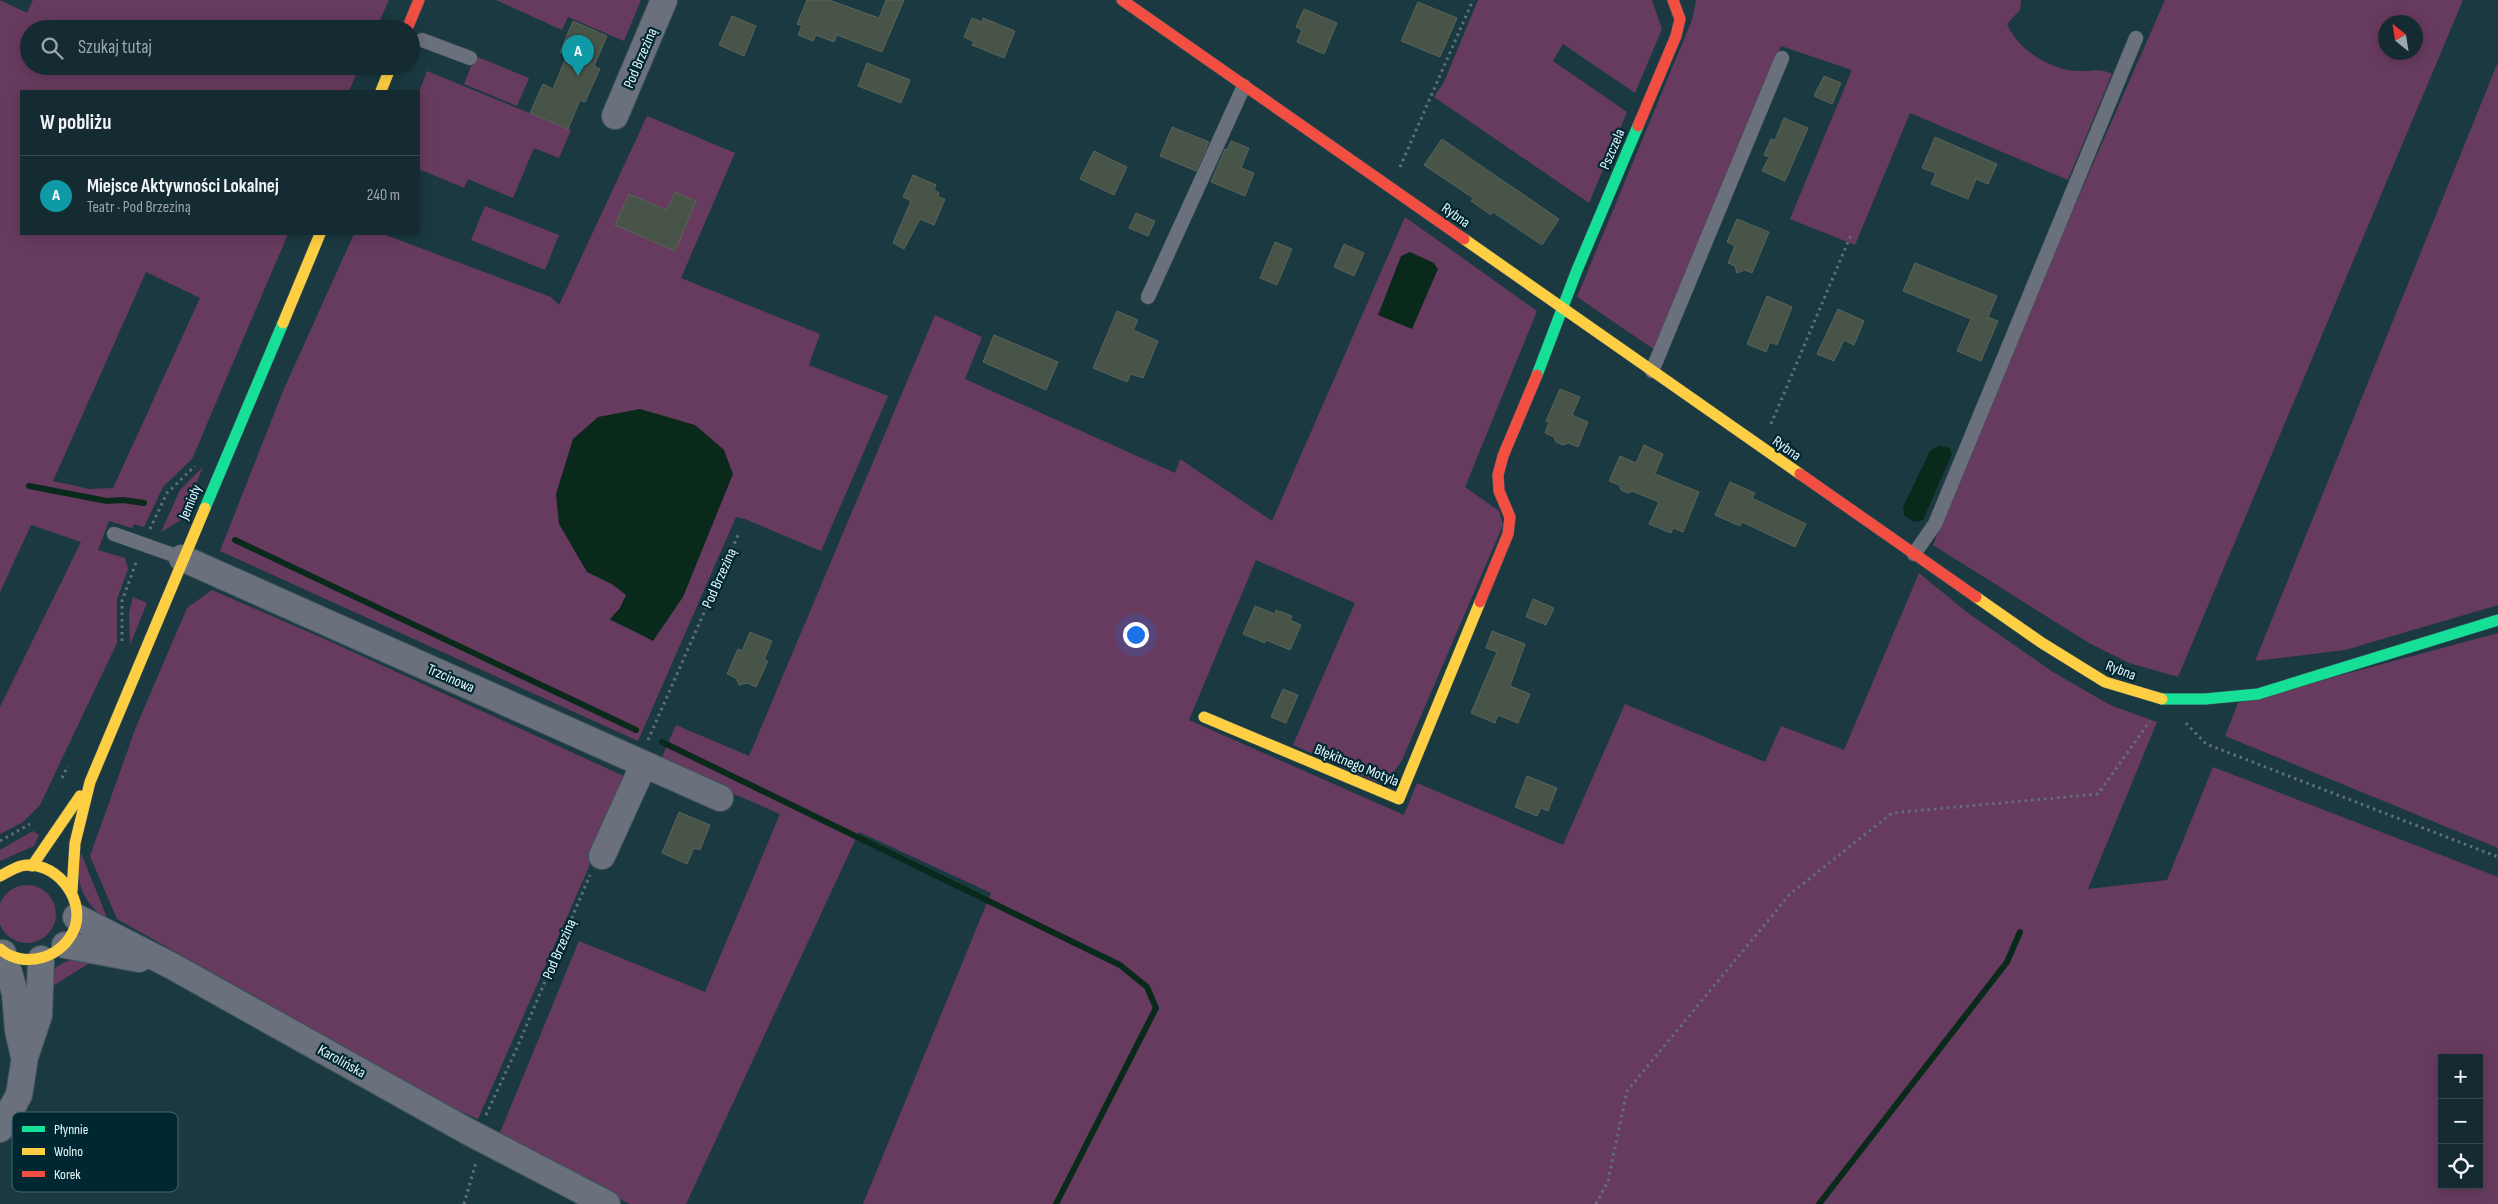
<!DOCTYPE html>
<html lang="pl">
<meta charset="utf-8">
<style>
body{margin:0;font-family:"Sofia Sans Condensed",sans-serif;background:#1d3339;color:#f1f3f6}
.controls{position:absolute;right:15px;bottom:15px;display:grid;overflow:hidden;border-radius:0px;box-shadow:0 2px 12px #0003}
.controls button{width:45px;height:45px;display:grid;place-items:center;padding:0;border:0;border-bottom:1px solid #33474d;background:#142b31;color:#f1f3f6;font:25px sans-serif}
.compass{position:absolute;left:2378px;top:15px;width:45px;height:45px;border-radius:50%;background:#142b31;box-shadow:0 2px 12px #0003;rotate:330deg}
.you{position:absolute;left:1135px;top:634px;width:18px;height:18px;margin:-12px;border:4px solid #fff;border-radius:50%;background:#1a73e8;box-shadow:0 0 0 8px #1a73e833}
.badge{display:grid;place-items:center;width:32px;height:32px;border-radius:50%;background:#8c9099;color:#fff;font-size:16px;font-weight:700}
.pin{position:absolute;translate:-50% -41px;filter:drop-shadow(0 1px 2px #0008)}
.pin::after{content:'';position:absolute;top:26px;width:18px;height:15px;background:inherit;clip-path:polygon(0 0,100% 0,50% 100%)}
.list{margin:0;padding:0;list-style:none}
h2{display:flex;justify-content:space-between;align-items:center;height:65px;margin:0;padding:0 20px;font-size:21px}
h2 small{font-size:16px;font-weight:400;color:#9da7ab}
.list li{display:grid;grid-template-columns:32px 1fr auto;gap:15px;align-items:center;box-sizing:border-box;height:80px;padding:0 20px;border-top:1px solid #33474d}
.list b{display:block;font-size:19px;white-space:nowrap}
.list p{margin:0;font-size:16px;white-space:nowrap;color:#9da7ab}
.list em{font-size:16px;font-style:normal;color:#9da7ab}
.icon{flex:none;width:28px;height:28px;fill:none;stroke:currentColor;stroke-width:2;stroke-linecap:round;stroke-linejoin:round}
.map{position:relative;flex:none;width:2498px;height:1204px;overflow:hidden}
.search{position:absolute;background:#142b31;box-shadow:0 2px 12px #0003;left:20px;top:20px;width:400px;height:55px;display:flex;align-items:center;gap:12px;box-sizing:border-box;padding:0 18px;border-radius:28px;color:#9da7ab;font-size:19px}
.panel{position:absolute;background:#142b31;box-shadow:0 2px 12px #0003;left:20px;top:90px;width:400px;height:145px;border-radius:0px}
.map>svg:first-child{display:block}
.green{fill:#673b5f;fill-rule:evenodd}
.water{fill:#09291b}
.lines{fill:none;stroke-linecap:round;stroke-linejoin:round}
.stream{stroke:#09291b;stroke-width:6}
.building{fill:#495449;stroke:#596359}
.lane-casing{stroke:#3f565c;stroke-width:15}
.street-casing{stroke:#3f565c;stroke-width:28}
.fast-casing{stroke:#3f565c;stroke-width:12}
.slow-casing{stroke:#3f565c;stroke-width:12}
.jam-casing{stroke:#3f565c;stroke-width:12}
.path{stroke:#626f77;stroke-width:3;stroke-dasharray:2.5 4;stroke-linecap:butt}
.lane{stroke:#6b717c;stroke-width:14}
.street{stroke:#6b717c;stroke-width:26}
.fast{stroke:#16e098;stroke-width:11}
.slow{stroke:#ffcf43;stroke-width:11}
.jam{stroke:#f24e42;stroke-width:11}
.labels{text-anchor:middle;stroke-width:4.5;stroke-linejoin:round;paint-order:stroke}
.street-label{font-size:15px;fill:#e6f7fc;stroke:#002832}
.key{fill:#002832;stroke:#45666f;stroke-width:1}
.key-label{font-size:14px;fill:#e6f7fc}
</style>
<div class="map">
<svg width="2498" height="1204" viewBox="0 0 2498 1204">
<rect width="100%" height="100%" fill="#1b3941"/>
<!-- green -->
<path class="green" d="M0 0 27 13 33 0H389L376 29H29V66H360L349 91H21V234H288L192 459 163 487 144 527 134 524 132 528 109 521 98 550 125 558 128 569 117 599V643L40 805 23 822 0 834V707L81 542 31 525 0 592ZM146 272 200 298 113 488 89 489 53 481Z
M496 0H641L624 41 568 17 562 30Z
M1478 0H1652L1662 29 1635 93 1563 44 1553 61 1627 112 1589 203 1434 97 1444 82Z
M1696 0H2021L2020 10 2007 24C2018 51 2054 72 2082 71 2094 71 2101 68 2112 74L2068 180 1910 113 1855 245 1790 219 1852 70 1781 46 1655 350 1577 297 1692 20Z
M2165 0H2463L2178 677 2129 663 2089 643 1933 545 2035 296ZM2386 22H2416V52H2386Z
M475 56 529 78 517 106 464 84Z
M2498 62V605L2345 650 2255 661Z
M427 71 571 130 559 158 534 148 513 198 468 179 464 188 419 169V92Z
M647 116 735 153 681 278 820 334 809 365 888 396 821 551 745 519 736 517 638 741 220 551 283 391 354 234H383L551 297 559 305ZM695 425 724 450 653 640 610 620 620 608 627 595 612 584 587 572Z
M485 206 559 235 545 270 471 240Z
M1405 217 1537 311 1465 487 1499 511 1503 525 1402 760 1394 772 1376 782 1293 745 1355 603 1256 560 1189 720 1404 815 1417 783 1563 845 1625 704 1765 762 1781 726 1844 750 1919 573 1968 613 2053 672 2110 705 2157 722 2088 889 2167 880 2213 767 2498 877V1204H863L991 893 859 832 686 1204H630L497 1140 579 941 705 992 780 814 660 762 676 725 749 756 935 315 982 337 965 379 1175 473 1180 459 1272 521ZM2442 1058H2479V1185H2442Z
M203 467 181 520 161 532 180 490Z
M212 590 327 640 628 778 478 1119 459 1111 117 919 90 856 136 727 187 608Z
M133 597 147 603 130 645 129 612Z
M2498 633V848L2225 736 2238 703Z
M33 831 39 835 34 846 0 861V850Z
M81 853 108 920C94 912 80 894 79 877 78 870 80 861 81 853Z
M-2 914a29 29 0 1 1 58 0a29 29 0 1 1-58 0Z
M80 958 93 961 48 989C51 967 59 962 80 958Z"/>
<!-- water -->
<path class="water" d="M1410 252 1434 263 1438 269 1412 329 1378 315 1401 256Z
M640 409 695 425 724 450 733 474 683 597 653 641 610 619 620 608 626 595 612 584 587 572 559 524 556 494 573 439 598 417Z
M1939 446 1949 448 1952 454 1923 520 1914 522 1904 515 1903 507 1930 451Z"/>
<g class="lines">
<!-- stream -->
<path class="stream" d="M29 486 107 501 123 500 144 503
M235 540 636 730
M662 742 1120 965 1147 987 1156 1008 1056 1204
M1819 1204 2007 962 2020 932"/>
</g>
<!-- building -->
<path class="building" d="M807 0H829L879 18 886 0H904L882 52 837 35 834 42 816 35 813 41 798 35 802 26 797 24Z
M1418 2 1457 18 1440 57 1401 41Z
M1304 9 1337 23 1324 54 1297 42 1302 30 1296 27Z
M732 16 756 26 744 56 719 45Z
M972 18 982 22 983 18 1015 31 1004 58 972 45 974 42 964 37Z
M573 21 607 36 594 66 600 69 585 102 580 100 568 129 530 113 543 84 553 89 567 55 560 52Z
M867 63 910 80 901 103 858 86Z
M1824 76 1841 83 1832 104 1814 96Z
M1784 118 1808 128 1785 181 1762 171 1769 157 1764 155 1771 139 1775 140Z
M1172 127 1209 142 1196 171 1160 156Z
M1935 137 1997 164 1988 184 1976 179 1968 199 1931 184 1936 173 1922 168Z
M1442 139 1559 219 1542 245 1493 212 1491 215 1471 201 1473 198 1424 165Z
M1231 141 1249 148 1241 168 1254 173 1245 196 1211 182 1225 149 1227 150Z
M1094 151 1127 167 1114 195 1080 179Z
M913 175 936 185 934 190 939 193 938 197 945 199 934 225 920 219 904 249 893 243 911 201 903 197Z
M675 192 696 201 675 251 615 225 629 194 667 210Z
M1136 213 1155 221 1148 236 1129 228Z
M1737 219 1769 232 1752 273 1745 270 1737 273 1735 266 1728 263 1735 246 1727 242Z
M1275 242 1292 249 1277 285 1260 278Z
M1344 244 1364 253 1354 276 1334 267Z
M1915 263 1997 296 1988 317 1998 321 1981 361 1957 351 1971 319 1903 291Z
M1767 296 1792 307 1777 345 1770 342 1766 352 1747 344Z
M1838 309 1864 321 1854 345 1844 340 1834 361 1817 354Z
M1117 311 1138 320 1133 330 1158 341 1143 378 1131 374 1127 382 1093 368Z
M994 335 1058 362 1046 390 983 362Z
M1560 389 1580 397 1572 415 1588 422 1578 447 1569 443 1563 445 1556 442 1554 437 1545 433 1549 422 1546 421Z
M1644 445 1663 454 1655 474 1699 492 1683 532 1673 528 1671 533 1649 524 1659 502 1632 491 1628 493 1621 490 1619 485 1609 481 1620 456 1636 463Z
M1730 482 1755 493 1752 498 1806 524 1795 547 1742 522 1740 526 1715 515Z
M1533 599 1554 608 1546 625 1526 617Z
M1255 606 1275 614 1276 610 1292 616 1290 620 1301 625 1290 650 1266 640 1265 643 1243 634Z
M1492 631 1525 644 1510 686 1530 694 1518 723 1498 715 1495 723 1471 713 1497 652 1486 648Z
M750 632 772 641 764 660 768 661 756 687 747 683 739 685 736 678 727 674 738 649 742 651Z
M1283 689 1298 695 1286 723 1271 717Z
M1527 776 1557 788 1548 811 1541 808 1537 816 1515 807Z
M679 812 710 825 700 850 694 848 687 864 662 853Z"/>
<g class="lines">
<defs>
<path id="lane" d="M422 40 470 58
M1148 297 1244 86
M1652 371 1782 58
M114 534 182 558
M1914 554 1935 524 2136 38"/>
<path id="street" d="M615 116 664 0
M182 558 720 798
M602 856 644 764
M76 917 172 966 467 1131 607 1204
M65 945 139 959
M3 953 15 993 18 1030 24 1057
M0 1129 19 1095 25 1057 39 1015 41 959"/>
<path id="fast" d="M1537 375 1577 270 1638 126
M205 508 283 323
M2162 699H2205L2258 694 2498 620"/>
<path id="slow" d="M381 91 391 66
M1464 239 1800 474
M283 323 320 234
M1976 597 2042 643 2105 682 2162 699
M1204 717 1399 799 1480 602
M32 866 80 796
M0 876C6 873 14 868 21 866 53 859 85 896 75 927 64 958 24 970 0 949
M72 891 75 843 90 782 205 508"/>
<path id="jam" d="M1122 0 1464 239
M407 29 419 0
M1638 126 1676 36 1680 19 1673 0
M1800 474 1976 597
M1480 602 1508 534 1510 517 1499 491 1498 475 1503 456 1537 375"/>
</defs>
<!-- lane casing -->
<use href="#lane" class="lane-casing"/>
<!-- street casing -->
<use href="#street" class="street-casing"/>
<!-- fast casing -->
<use href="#fast" class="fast-casing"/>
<!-- slow casing -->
<use href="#slow" class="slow-casing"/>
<!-- jam casing -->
<use href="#jam" class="jam-casing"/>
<!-- path -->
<path class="path" d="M1400 167 1473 0
M1771 424 1851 235
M150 529 167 493 195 466
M122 641V601L137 560
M2186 723 2206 744 2498 857
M648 740 739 533
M62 778 68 766
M0 841 30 824
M486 1115 517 1048 590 875
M464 1204 476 1162
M1596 1204 1608 1181 1627 1091 1790 894 1892 813 2098 794 2150 721"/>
<!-- lane -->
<use href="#lane" class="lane"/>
<!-- street -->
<use href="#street" class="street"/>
<!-- fast -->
<use href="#fast" class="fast"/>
<!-- slow -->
<use href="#slow" class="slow"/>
<!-- jam -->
<use href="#jam" class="jam"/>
</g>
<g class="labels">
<!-- street labels -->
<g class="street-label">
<text transform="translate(640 58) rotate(-67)" y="5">Pod Brzeziną</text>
<text transform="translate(1612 149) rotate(-67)" y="5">Pszczela</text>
<text transform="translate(1456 215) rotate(35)" y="5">Rybna</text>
<text transform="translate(1787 448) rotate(35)" y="5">Rybna</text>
<text transform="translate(190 502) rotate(-67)" y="5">Jemioły</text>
<text transform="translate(719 578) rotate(-66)" y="5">Pod Brzeziną</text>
<text transform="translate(2121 670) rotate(21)" y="5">Rybna</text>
<text transform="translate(451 678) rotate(24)" y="5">Trzcinowa</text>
<text transform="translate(1357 765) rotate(22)" y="5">Błękitnego Motyla</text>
<text transform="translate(559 949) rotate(-67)" y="5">Pod Brzeziną</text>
<text transform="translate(342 1061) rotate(29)" y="5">Karolińska</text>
</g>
</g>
<!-- legend -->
<rect x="12" y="1112" width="166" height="80" rx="8" class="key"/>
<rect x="22" y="1126" width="23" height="6" fill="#16e098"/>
<rect x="22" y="1148" width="23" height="7" fill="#ffcf43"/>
<rect x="22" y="1171" width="23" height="6" fill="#f24e42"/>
<g class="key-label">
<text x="54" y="1134">Płynnie</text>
<text x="54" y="1156">Wolno</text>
<text x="54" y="1179">Korek</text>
</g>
</svg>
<div class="controls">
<button>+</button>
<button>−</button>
<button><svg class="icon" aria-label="locate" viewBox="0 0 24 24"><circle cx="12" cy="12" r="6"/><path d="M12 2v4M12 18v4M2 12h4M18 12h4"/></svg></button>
</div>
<svg class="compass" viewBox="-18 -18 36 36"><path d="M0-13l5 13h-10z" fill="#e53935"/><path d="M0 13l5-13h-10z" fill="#9da7ab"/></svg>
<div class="you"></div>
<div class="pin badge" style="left:578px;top:76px;background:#0f9aa8">A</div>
<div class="search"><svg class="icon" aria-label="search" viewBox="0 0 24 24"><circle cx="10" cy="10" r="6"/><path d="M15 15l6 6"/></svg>Szukaj tutaj</div>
<section class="panel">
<h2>W pobliżu<small></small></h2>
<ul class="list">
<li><span class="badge" style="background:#0f9aa8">A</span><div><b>Miejsce Aktywności Lokalnej</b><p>Teatr · Pod Brzeziną</p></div><em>240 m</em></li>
</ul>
</section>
</div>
